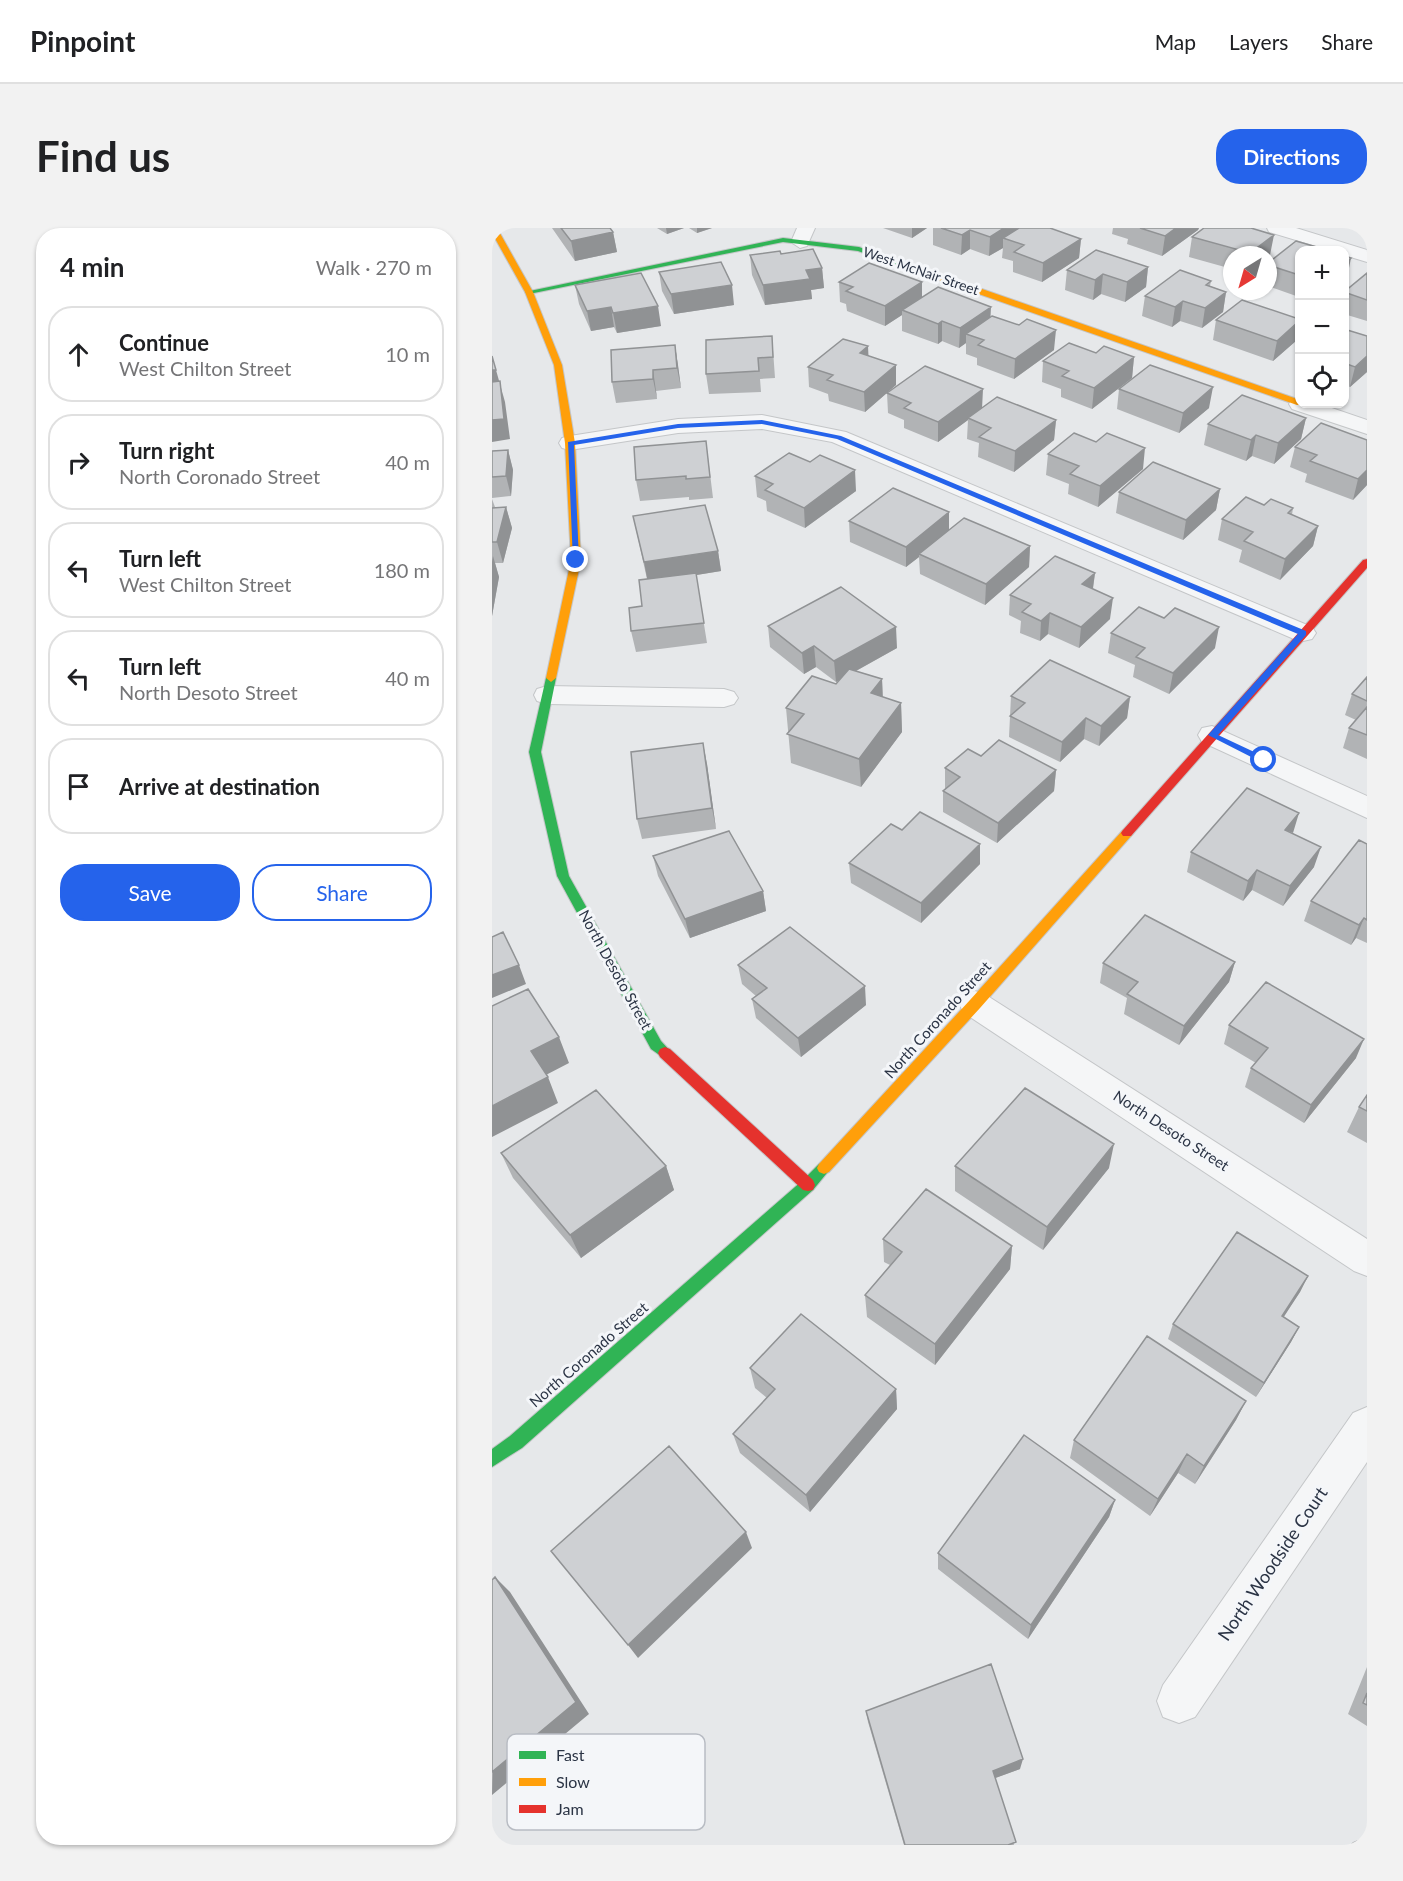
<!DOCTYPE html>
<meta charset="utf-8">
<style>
body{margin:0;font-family:Lato,sans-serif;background:#f2f2f2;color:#202124}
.controls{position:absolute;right:18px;top:18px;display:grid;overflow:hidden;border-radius:12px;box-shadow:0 2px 4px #0004}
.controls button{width:54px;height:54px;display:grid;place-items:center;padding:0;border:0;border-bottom:2px solid #e0e0e0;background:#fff;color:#202124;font:30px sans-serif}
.compass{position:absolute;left:731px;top:18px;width:54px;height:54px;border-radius:50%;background:#fff;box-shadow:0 2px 4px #0004;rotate:217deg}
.stop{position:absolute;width:18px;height:18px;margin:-14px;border:4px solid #2563eb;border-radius:50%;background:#fff}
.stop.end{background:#2563eb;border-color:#fff;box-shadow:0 2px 6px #0008}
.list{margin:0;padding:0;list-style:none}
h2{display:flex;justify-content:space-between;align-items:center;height:78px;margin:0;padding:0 24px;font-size:26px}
h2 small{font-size:20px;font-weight:400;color:#757577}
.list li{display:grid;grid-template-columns:39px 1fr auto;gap:18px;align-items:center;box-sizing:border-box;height:96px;margin:0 12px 12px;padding:0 12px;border:2px solid #e0e0e0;border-radius:24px}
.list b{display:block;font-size:22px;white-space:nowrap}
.list p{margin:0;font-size:20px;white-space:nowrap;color:#757577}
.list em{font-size:20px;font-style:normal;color:#757577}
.actions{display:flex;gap:12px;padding:18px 24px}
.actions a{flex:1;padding:14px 0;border:2px solid #2563eb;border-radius:24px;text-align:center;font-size:21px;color:#2563eb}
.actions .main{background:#2563eb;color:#fff}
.icon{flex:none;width:33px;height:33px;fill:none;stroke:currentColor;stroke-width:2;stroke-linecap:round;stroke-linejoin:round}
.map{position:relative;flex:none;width:875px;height:1617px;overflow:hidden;border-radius:24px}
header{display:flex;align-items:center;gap:36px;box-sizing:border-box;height:84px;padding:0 30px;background:#fff;border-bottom:2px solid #e0e0e0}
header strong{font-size:28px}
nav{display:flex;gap:33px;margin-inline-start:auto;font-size:21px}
.intro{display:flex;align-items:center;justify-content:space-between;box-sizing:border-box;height:144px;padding:0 36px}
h1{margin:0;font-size:42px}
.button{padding:15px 27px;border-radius:24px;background:#2563eb;color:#fff;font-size:21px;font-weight:700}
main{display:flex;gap:36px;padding:0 36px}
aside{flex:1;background:#fff;border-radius:24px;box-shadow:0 2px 4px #0004}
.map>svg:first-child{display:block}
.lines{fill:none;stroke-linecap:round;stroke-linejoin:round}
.street-casing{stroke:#c4c6c8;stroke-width:2}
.fast-casing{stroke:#c4c6c8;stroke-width:2}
.slow-casing{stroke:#c4c6c8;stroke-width:2}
.jam-casing{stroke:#c4c6c8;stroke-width:2}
.street{fill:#f5f6f7;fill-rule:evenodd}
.fast{fill:#30b455;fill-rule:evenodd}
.slow{fill:#ff9f0a;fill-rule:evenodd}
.jam{fill:#e5322d;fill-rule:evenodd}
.wall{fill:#b1b3b5}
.shaded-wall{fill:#909294}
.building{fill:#ced0d3;stroke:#909294;stroke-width:1.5}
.route{fill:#2563eb}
.labels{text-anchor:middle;stroke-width:6;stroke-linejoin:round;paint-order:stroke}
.far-street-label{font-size:14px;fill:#2b3445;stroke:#f4f6f9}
.street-label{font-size:15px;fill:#2b3445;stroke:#f4f6f9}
.near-street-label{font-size:18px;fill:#2b3445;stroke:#f4f6f9}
.key{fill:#f4f6f9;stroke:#b8bcc3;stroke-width:1.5}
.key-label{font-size:16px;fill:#2b3445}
</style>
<header>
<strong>Pinpoint</strong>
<nav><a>Map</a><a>Layers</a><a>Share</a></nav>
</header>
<div class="intro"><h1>Find us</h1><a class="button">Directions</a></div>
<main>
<aside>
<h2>4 min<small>Walk · 270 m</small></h2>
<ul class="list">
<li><svg class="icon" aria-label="ahead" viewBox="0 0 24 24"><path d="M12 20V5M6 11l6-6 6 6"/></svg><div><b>Continue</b><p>West Chilton Street</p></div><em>10 m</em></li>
<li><svg class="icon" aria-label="right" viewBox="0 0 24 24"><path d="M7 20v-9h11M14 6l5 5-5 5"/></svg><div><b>Turn right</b><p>North Coronado Street</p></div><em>40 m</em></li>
<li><svg class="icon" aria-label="left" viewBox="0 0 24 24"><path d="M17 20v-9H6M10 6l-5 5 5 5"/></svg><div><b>Turn left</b><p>West Chilton Street</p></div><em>180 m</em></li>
<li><svg class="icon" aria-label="left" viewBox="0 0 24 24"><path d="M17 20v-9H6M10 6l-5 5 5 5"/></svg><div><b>Turn left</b><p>North Desoto Street</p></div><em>40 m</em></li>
<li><svg class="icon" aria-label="arrive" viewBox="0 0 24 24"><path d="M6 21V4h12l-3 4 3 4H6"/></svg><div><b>Arrive at destination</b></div></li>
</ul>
<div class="actions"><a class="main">Save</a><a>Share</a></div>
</aside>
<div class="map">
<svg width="875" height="1617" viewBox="0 0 875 1617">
<rect width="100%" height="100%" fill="#e6e8ea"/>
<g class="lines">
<defs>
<path id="street" d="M305 0H323L315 18 308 20 299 14Z
M775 0H804L875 22V34L852 27V22H837L777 4Z
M808 170V176H828L875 192V206L800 181 797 176 800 171Z
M270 187 354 204 820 399 824 405 820 411 811 413 802 411 340 214 270 201 186 205 78 222 70 220 67 215 70 210 78 208 186 191Z
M55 458 232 461 242 464 246 470 242 476 232 479 55 476 45 473 42 467 45 461Z
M720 498 875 568V590L710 514 706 507 710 500Z
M483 763 494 767 875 1011V1048L862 1043 472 785 467 776 472 767Z
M875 1179V1234L703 1489 687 1495 671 1489 665 1473 671 1457 861 1185Z"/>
<path id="fast" d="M291 10 367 19 428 41 421 43 366 23 291 14 37 66 33 64Z
M59 446 64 450 49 524 77 648 169 813 180 825 178 829 173 831 159 821 65 648 37 524 54 450Z
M332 934 337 936 339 940 321 962 30 1220 0 1239V1221L18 1208 311 952 327 936Z"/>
<path id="slow" d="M0 0H5L41 64 70 137 83 215 89 332 64 450 59 454 54 450 79 332 73 215 62 137 33 64 0 5Z
M421 39H427L808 172V176H812L805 177 421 43Z
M635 601 641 605 639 608 488 780 337 944 332 946 327 944 325 940 327 936 478 772 631 602Z"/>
<path id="jam" d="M875 331V340L639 608H631L629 605 631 602 871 332Z
M173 819 178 821 321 952 323 957 321 962 316 963 311 962 168 829 166 825 168 821Z"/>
</defs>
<!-- street casing -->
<use href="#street" class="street-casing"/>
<!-- fast casing -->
<use href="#fast" class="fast-casing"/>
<!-- slow casing -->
<use href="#slow" class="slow-casing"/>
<!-- jam casing -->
<use href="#jam" class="jam-casing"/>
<!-- street -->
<use href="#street" class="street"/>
<!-- fast -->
<use href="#fast" class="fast"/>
<!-- slow -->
<use href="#slow" class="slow"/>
<!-- jam -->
<use href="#jam" class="jam"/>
</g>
<!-- wall -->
<path class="wall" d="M60 0H118L121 4 125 24 83 33Z
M165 0H192L175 6Z
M197 0H220L205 5Z
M391 0H435L420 10Z
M441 0H526V1L589 11 587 30 550 54 521 44V33L510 30 511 20 497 28 478 21 469 27 441 17Z
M621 0H707L706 2 670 28 635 16 636 11 620 6Z
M865 0H875V3Z
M700 9 778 27H740V41L697 29Z
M807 22V69L776 58V35Z
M289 26 330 40 332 60 319 62 320 71 273 77 260 47 258 27Z
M656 39 654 59 633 74 609 66 601 72 573 62 575 42Z
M167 44 242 77 182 86 170 63Z
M875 45V93L852 86V64Z
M719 53 718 58 734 64 731 84 710 100 688 93 680 99 650 88 653 68Z
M347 54H430V70L498 89 562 122 522 151 485 137V130L474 126V115L467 120 450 113 446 116 410 103V87L393 98 355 83 354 76 348 74Z
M83 57 169 98 125 105 122 99 99 103 87 76Z
M724 92 805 112 781 133 721 112Z
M852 101 875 108V144L858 159 852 157Z
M280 108 283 150 268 151 269 164 217 166 214 146Z
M183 117 189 160 164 163 165 171 124 175 120 154Z
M376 118V128L404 157 395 164 564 192 562 212 522 244 486 229 487 215 475 211 476 192 446 214 412 200V192L396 185 395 165 373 184 337 173 336 166 317 159 316 139Z
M807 120V133L805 132Z
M604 125 642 129 640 150 600 181 569 169V161L550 154 551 133Z
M627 161 717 180 687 205 625 181Z
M814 190 809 211 782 236 760 228 754 233 712 217 716 196Z
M875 212V257L861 272 813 254 815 246 798 239 803 219Z
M214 213 221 270 197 272V269L148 273 144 252Z
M16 222 21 242 19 268 0 270V223Z
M556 226 651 241 606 279 576 266 577 256 554 247Z
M263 248 364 263 313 300 275 283 274 273 265 269Z
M728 261 724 282 691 312 624 285 627 264Z
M0 271 3 279H14L20 300 11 335H3L7 349 0 388Z
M772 277 801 280 800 287 826 298 821 318 788 352 747 334 750 322 726 312 730 291Z
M457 284V302L538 318 537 339 493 377 428 346 427 329 414 339 358 314 357 293Z
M141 288 226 323 229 343 204 347 215 415 144 424 139 403 150 378 155 351Z
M603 345 601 361 618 391 587 420 556 406 548 413 528 405 529 393 517 387 518 367Z
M276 398 405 420 364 443 390 451 391 469 409 475 410 504 369 559 299 535 294 480 344 456 347 452 344 454 324 439 312 446 278 419Z
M619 405 723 420 677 466 641 449 643 437 616 425Z
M875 449V531L851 520 857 500 864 492 853 487 860 466Z
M519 468 638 469 635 490 607 518 592 511 568 534 517 509Z
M489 528 564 542 562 563 505 615 451 584V563L453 561V540Z
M215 536 224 601 150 611 145 591Z
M410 602 488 636 429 695 359 655 357 635Z
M801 605 822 639 791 678 760 662 751 673 695 644 699 624Z
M875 616V715L864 710 859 717 812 693 819 673Z
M161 628 271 663 274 683 198 710 166 648Z
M743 734 737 754 687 817 632 786 635 770 608 755 611 735Z
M246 737 374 777 309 829 264 790 260 771 264 768 250 756Z
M737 797 864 830 812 895 753 859 759 840 764 835 732 816Z
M875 867V915L855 904 867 879Z
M9 925 174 938 182 962 89 1030 21 950Z
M463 938 617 940 551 1022 463 963Z
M391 1011 520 1018 518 1041 443 1137 375 1089 373 1067 398 1037 392 1034Z
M816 1048 808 1064 791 1089 807 1099 799 1114 764 1169 676 1111 681 1096Z
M258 1140 404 1161 405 1181 318 1284 248 1225 241 1206 275 1170 263 1160Z
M754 1173 744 1192 703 1256 686 1245 658 1288 578 1230 582 1212Z
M623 1272 617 1289 536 1411 446 1341V1325Z
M875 1439V1498L856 1486Z
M374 1483 528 1541 503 1550 522 1617H412L376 1494Z
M875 1608V1617H858L861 1614Z"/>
<!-- shaded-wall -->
<path class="shaded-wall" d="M174 0H192L175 6Z
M205 0H220L205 5Z
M420 0H435L420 10Z
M512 0H526L525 10H511V20L497 28 498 9Z
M684 0H707L706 2 670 28 673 8Z
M478 2V21L469 27 470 7Z
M121 4 125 24 83 33 79 13Z
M782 7 778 27 776 29V27H758V25Z
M589 11 587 30 550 54 551 35Z
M859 30 855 50 852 52V36Z
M656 39 654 59 633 74 635 54Z
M330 40 332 60 319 62 320 71 273 77 271 57 314 42Z
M611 46 609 66 601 72 603 52Z
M430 54V74L410 82V87L393 98V78Z
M240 57 242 77 182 86 179 66Z
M734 64 731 84 710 100 713 80Z
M691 73 688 93 680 99 683 79Z
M166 78 169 98 125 105 121 85Z
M119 79 122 99 99 103 95 83Z
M499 79 498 99 474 106V115L467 120 468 100Z
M450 93V113L446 116V96Z
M807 93V100L805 112 781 133 785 113Z
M564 102 562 122 522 151 523 131Z
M183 117 186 137 189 160 185 140Z
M376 118 377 139 368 125Z
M875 128V144L858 159 863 139Z
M642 129 640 150 600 181 602 160Z
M404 137V157L373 184 372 164Z
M0 142H4L13 174 18 211 0 214Z
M161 142 164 163 165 171 161 151Z
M721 159 717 180 687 205 691 185Z
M491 161 490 181 476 190V192L446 214V194Z
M814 190 809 211 782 236 786 215Z
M564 192 562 212 522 244 523 223Z
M764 207 760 228 754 233 759 212Z
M653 220 651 241 606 279 608 258Z
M16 222 21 242 19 268 14 248Z
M363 242 364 263 313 300 312 280Z
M875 242V257L861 272 866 251Z
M728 261 724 282 691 312 694 292Z
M14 279 20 300 11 335 5 314Z
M457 284V305L427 326V329L414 339V319Z
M826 298 821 318 788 352 793 331Z
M538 318 537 339 493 377 494 356Z
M226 323 229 343 156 355 152 334Z
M1 328 7 349 0 388V334Z
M603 345 600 366 590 356Z
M621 370 618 391 587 420 589 399Z
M558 385 556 406 548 413 549 393Z
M404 399 405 420 344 454 342 433Z
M727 399 723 420 677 466 681 445Z
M322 418 324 439 312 446 310 425Z
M390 451 391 480 379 465Z
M638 469 635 490 607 518 609 498Z
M409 475 410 504 369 559 367 531Z
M594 490 592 511 568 534 570 514Z
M211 515 215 536 224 601 220 580Z
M564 542 562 563 505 615 506 595Z
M807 585 801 605 793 602Z
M488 616V636L429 695V675Z
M829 619 822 639 791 678 798 658Z
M765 642 760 662 751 673 756 653Z
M271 663 274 683 198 710 193 691Z
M872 690 864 710 859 717 867 697Z
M743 734 737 754 687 817 692 798Z
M27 737 34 756 0 770V747Z
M373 758 374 777 309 829 306 810Z
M67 809 77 835 50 849 39 823Z
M872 811 864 830 812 895 819 877Z
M56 849 66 875 0 909V878Z
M622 916 617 940 551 1022 555 999Z
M174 938 182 962 89 1030 78 1007Z
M520 1018 518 1041 443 1137V1116Z
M816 1048 808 1064 782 1104 790 1088Z
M807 1099 799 1114 764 1169 772 1155Z
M404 1161 405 1181 318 1284 314 1267Z
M754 1173 744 1192 703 1256 712 1238Z
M695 1226 686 1245 658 1288 666 1271Z
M623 1272 617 1289 536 1411 539 1397Z
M254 1304 260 1320 146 1430 136 1417Z
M3 1349 18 1364 97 1486 0 1567Z
M531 1531 528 1541 498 1552 501 1543Z"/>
<!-- building -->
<path class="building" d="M69 0H118L121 4 79 13Z
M449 0H512L498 9 478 2 470 7Z
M527 0H558L589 11 551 35 522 24 532 17 511 10Z
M648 0H684L673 8Z
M712 0H759L782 7 758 25 700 9Z
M804 13 835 22H807V47L776 37V35Z
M321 21 330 40 314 42 318 51 271 57 258 27 288 23 289 26Z
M604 22 656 39 635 54 611 46 603 52 575 42Z
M852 28 859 30 852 36Z
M229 34 240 57 179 66 167 44Z
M377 35 430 54 393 78 354 63 361 59 347 54Z
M688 42 719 53 714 57 734 64 713 80 691 73 683 79 653 68Z
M149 45 166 78 121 85 119 79 95 83 83 57Z
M875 45V72L852 64Z
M446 59 499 79 468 100 450 93 446 96 410 82Z
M750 72 807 91V93L785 113 724 92Z
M500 88 527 97 535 91 564 102 523 131 486 117 492 112 474 106Z
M852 101 875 108V128L863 139 852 135Z
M280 108 281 129 266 130 267 143 214 146V112Z
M351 111 376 118 368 125 404 137 372 164 335 152 341 147 316 139Z
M577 115 604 125 612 118 642 129 602 160 570 148 577 143 551 133Z
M183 117 185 140 161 142V151L120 154 119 122Z
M0 128 4 142H0Z
M658 137 721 159 691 185 627 161Z
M433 138 491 161 446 194 412 180 419 175 395 165Z
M8 153 12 191 0 192V154Z
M750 167 814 190 786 215 764 207 759 212 716 196Z
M505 169 564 192 523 223 487 209 499 200 476 190Z
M829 195 875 212V242L866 251 818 233 825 227 803 219Z
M582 205 604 214 615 205 653 220 608 258 578 246 587 238 556 226Z
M214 213 218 249 194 251V248L144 252 142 219Z
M16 222 14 248 0 249V223Z
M297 225 318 234 328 227 363 242 312 280 273 262 281 256 263 248Z
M661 234 728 261 694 292 627 264Z
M401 260 457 284 414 319 357 293Z
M754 269 772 277 779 271 801 280 796 285 826 298 793 331 752 313 761 304 730 291Z
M213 277 226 323 152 334 141 288Z
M14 279 5 314H0V280Z
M472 290 538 318 494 356 427 326Z
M563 328 603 345 590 356 621 370 589 399 558 385 549 393 530 384 539 376 518 367Z
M204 345 212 395 139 403 137 380 150 378 147 352Z
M349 359 404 399 342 433 322 418 310 425 276 398Z
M647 379 672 390 683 380 727 399 681 445 644 429 653 420 619 405Z
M558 432 638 469 609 498 594 490 570 514 518 488 533 475 519 468Z
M357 441 390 451 379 465 409 475 367 531 295 506 312 486 294 480 320 448 344 456Z
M875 449V473L860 466Z
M875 479V507L857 500Z
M507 512 564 542 506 595 451 563 468 549 453 540 476 521 489 528Z
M211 515 220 580 145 591 139 524Z
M755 560 807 585 793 602 829 619 798 658 765 642 756 653 699 624Z
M428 584 488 616 429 675 357 635 399 596 410 602Z
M237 603 271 663 193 691 161 628Z
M867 612 875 616V692L872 690 867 697 819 673Z
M653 687 743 734 692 798 635 766 646 754 611 735Z
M298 699 373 758 306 810 260 771 275 760 246 737Z
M11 704 27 737 0 747V709Z
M774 754 872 811 819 877 759 840 776 820 737 797Z
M36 761 67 809 39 823 56 849 0 878V778Z
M533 860 622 916 555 999 463 938Z
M104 862 174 938 78 1007 9 925Z
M875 867V883L867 879Z
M434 961 520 1018 443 1116 373 1067 410 1024 391 1011Z
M745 1004 816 1048 790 1088 807 1099 772 1155 681 1096Z
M309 1086 404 1161 314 1267 241 1206 283 1161 258 1140Z
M655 1108 754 1173 712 1238 695 1226 666 1271 582 1212Z
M532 1207 623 1272 539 1397 446 1325Z
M177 1218 254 1304 136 1417 59 1323Z
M3 1349 84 1474 0 1544V1352Z
M499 1436 531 1531 501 1543 524 1614 516 1617H413L374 1483Z
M875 1465V1477L871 1475Z
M875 1610V1617H868Z"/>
<!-- route -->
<path class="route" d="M270 192 349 208 814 403V407L726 507 775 530V534H769L716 507 806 406 345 211 270 196 186 200 82 217 87 332 81 334 76 214 186 196Z"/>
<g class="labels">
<!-- far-street labels -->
<g class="far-street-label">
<text transform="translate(429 43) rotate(19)" y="5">West McNair Street</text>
</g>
<!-- street labels -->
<g class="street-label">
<text transform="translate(123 742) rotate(61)" y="5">North Desoto Street</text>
<text transform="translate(446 792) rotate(-48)" y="5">North Coronado Street</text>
<text transform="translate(679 903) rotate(33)" y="5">North Desoto Street</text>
<text transform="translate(97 1127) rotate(-41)" y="5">North Coronado Street</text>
</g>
<!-- near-street labels -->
<g class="near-street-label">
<text transform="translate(781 1336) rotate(-56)" y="6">North Woodside Court</text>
</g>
</g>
<!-- legend -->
<rect x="15" y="1506" width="198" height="96" rx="9" class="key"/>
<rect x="27" y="1523" width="27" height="8" fill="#30b455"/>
<rect x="27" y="1550" width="27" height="8" fill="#ff9f0a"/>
<rect x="27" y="1577" width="27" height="8" fill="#e5322d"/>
<g class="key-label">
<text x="64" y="1533">Fast</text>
<text x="64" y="1560">Slow</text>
<text x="64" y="1587">Jam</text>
</g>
</svg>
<div class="controls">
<button>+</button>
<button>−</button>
<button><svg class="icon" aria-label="locate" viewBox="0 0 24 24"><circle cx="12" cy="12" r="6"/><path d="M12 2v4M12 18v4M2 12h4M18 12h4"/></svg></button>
</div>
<svg class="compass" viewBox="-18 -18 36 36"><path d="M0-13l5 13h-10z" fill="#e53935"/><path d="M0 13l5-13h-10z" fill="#757577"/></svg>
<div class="stop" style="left:772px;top:532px"></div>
<div class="stop end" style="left:84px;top:332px"></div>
</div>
</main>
